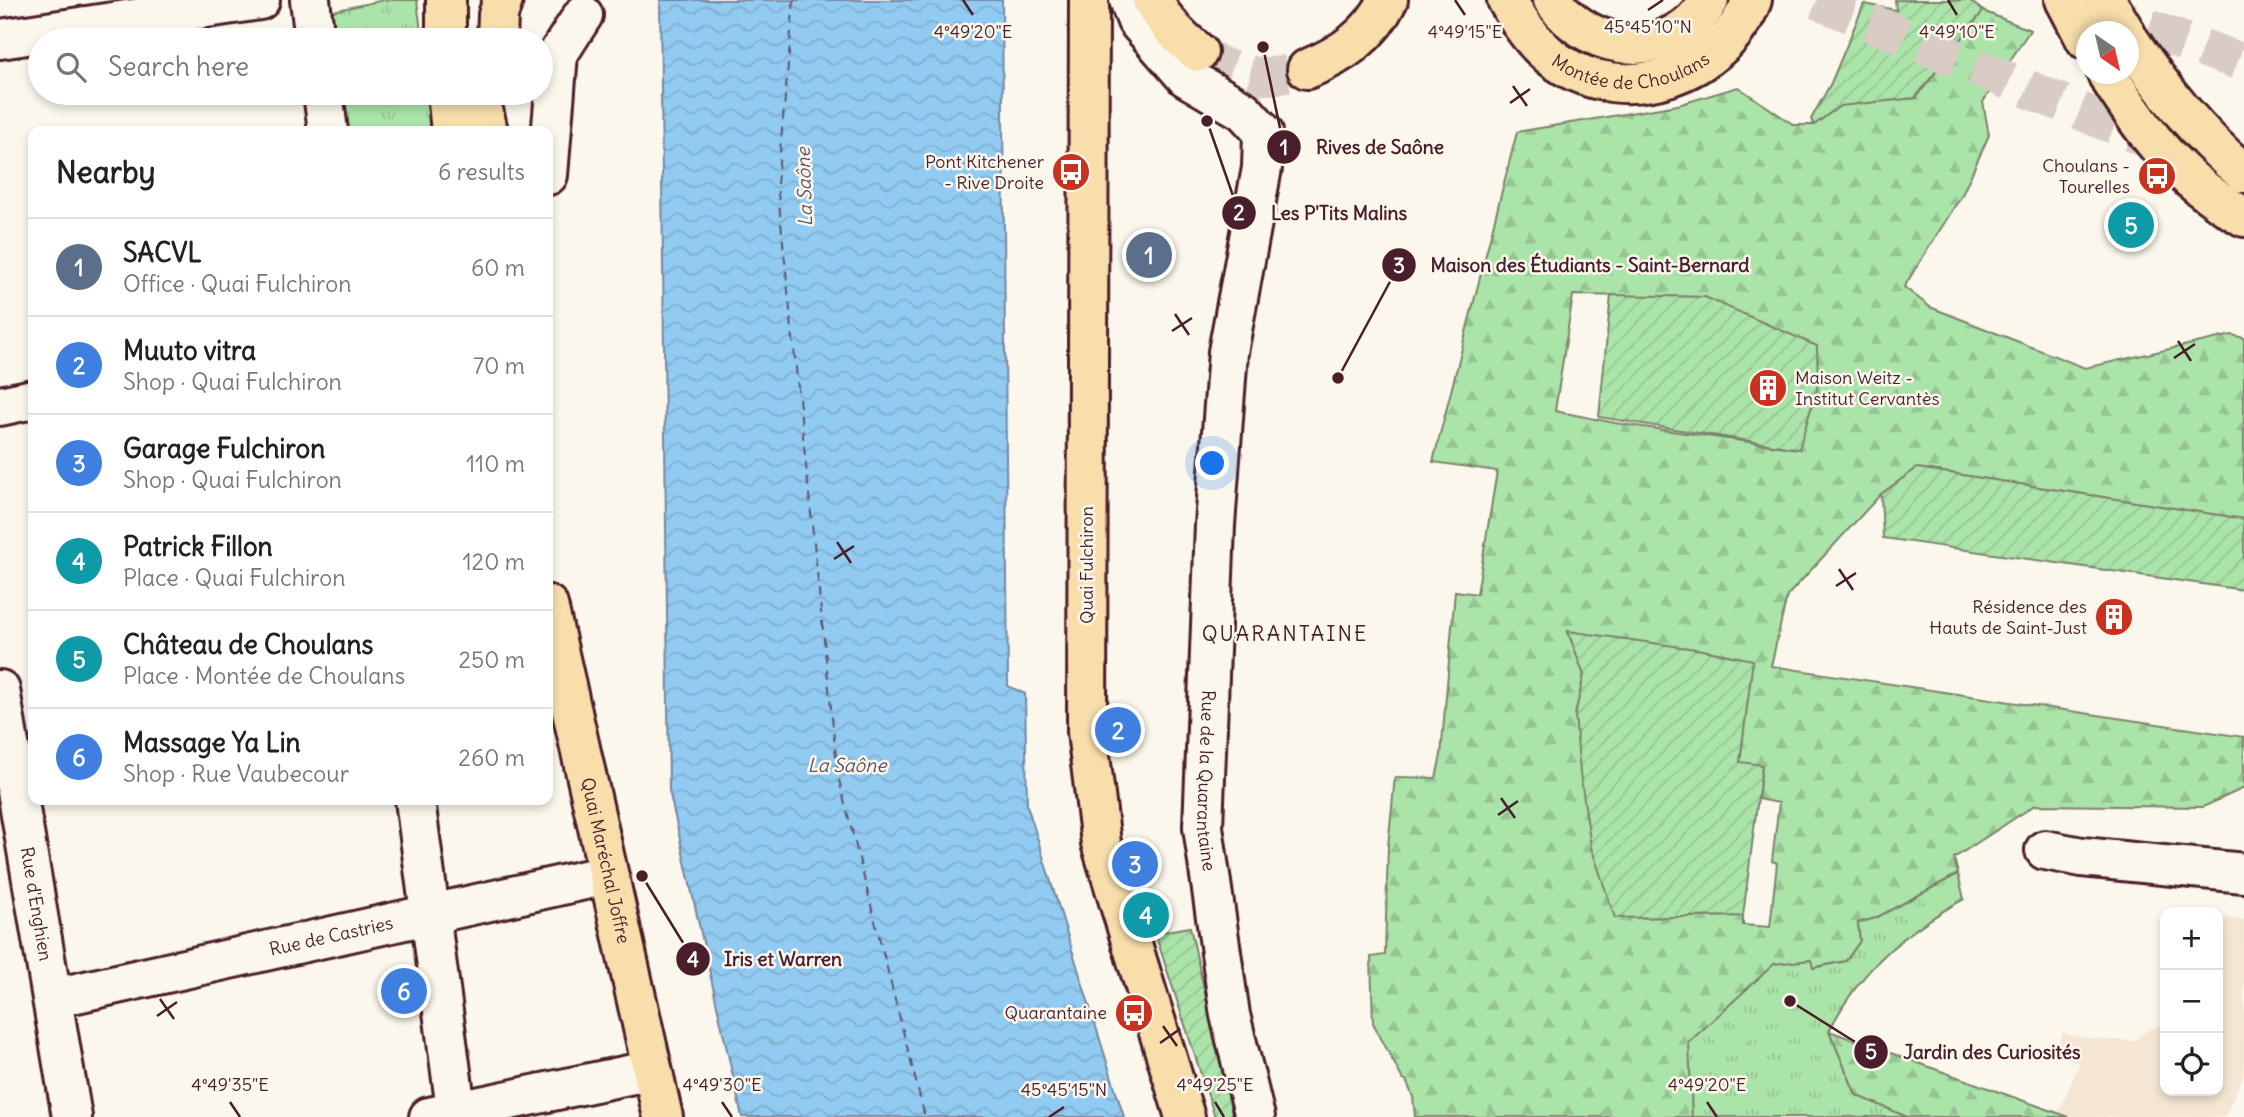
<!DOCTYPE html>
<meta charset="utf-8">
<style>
body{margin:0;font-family:Delius,sans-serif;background:#f6f6f6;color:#222}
.controls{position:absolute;right:21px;bottom:21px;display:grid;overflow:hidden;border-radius:14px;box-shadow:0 4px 10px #0003}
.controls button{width:63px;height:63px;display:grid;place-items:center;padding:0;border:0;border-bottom:2px solid #e0e0e0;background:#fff;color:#222;font:35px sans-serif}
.compass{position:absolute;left:2076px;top:21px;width:63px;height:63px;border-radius:50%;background:#fff;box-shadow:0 4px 10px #0003;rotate:146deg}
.you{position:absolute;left:1213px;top:464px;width:24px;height:24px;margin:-18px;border:5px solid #fff;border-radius:50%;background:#1a73e8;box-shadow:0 0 0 10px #1a73e833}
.badge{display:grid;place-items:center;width:46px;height:46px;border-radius:50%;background:#ea580c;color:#fff;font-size:23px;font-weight:700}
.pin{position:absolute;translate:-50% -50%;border:4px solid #fff;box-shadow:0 2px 7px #0006}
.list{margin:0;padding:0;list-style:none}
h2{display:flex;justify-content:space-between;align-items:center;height:91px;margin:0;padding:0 28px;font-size:30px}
h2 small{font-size:23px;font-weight:400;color:#767676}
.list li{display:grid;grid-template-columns:46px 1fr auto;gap:21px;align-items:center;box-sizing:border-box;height:98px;padding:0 28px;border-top:2px solid #e0e0e0}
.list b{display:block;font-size:26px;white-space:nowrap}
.list p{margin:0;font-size:23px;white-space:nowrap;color:#767676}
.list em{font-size:23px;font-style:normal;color:#767676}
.icon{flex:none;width:38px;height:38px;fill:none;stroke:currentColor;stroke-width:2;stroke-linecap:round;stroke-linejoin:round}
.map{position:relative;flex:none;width:2244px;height:1117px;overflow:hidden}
.search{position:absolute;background:#fff;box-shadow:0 4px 10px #0003;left:28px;top:28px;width:525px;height:77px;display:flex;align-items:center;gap:18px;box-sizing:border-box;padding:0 24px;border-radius:38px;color:#767676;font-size:26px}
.panel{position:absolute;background:#fff;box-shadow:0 4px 10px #0003;left:28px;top:126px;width:525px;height:679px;border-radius:14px}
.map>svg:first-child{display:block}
.built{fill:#f4e6d2}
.forest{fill:url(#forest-firs);stroke:#7a826a;stroke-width:2;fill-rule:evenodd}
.park{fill:url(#park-tufts);stroke:#7a826a;stroke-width:2}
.garden{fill:url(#garden-furrows);stroke:#7a826a;stroke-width:2}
.water{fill:url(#water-waves);stroke:#7586a2;stroke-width:2}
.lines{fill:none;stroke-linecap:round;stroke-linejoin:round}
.ferry{stroke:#5f5366;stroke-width:2;stroke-dasharray:9 7;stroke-linecap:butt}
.highway-tunnel{stroke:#d8ccc5;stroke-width:38;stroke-dasharray:38 19;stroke-linecap:butt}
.minor-casing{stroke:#4a1f2b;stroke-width:44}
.major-casing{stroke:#4a1f2b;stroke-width:44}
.highway-casing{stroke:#4a1f2b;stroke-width:44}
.minor{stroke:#fbf7ec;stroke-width:38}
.major{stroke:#f8deab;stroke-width:38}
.highway{stroke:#f8deab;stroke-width:38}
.ticks{fill:none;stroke:#4a1f2b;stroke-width:2.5}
.labels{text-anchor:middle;stroke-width:5;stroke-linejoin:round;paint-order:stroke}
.street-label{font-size:18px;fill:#4a1f2b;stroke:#fbf7ec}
.poi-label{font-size:18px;fill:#4a1f2b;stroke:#fbf7ec;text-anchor:end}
.water-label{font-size:19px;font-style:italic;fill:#5f5366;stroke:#fbf7ec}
.quarter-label{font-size:21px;letter-spacing:2px;fill:#4a1f2b;stroke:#fbf7ec}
.ticks-label{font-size:18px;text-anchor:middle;fill:#4a1f2b;stroke:#fbf7ec;stroke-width:5;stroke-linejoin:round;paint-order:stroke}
.leader{fill:none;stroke:#4a1f2b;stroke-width:2.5}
.callout-dot{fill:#4a1f2b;stroke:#fbf7ec;stroke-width:2.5}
.mark-label{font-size:21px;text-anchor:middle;font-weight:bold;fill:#fff}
.callout-label{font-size:19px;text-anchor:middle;font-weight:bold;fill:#4a1f2b;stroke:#fbf7ec;stroke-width:5;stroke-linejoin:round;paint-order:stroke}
</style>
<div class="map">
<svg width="2244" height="1117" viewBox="0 0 2244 1117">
<defs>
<pattern id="forest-firs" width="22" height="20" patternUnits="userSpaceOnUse" patternTransform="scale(1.75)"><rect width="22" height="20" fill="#abe4a9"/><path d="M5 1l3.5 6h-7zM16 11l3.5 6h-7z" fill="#95c392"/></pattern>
<pattern id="park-tufts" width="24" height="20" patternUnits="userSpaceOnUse" patternTransform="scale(1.75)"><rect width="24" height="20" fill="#abe4a9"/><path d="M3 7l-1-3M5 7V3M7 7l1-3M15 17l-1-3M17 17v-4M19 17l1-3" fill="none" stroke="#95c392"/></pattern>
<pattern id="garden-furrows" width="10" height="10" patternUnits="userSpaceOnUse" patternTransform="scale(1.75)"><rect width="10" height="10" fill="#abe4a9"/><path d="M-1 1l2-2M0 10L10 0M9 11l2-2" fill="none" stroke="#95c392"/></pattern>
<pattern id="water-waves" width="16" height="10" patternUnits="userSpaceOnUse" patternTransform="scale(1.75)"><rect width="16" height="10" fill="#91cbf1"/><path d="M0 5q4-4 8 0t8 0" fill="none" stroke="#7faecf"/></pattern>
</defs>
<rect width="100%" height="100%" fill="#fbf7ec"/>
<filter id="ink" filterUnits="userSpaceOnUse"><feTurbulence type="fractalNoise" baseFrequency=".0143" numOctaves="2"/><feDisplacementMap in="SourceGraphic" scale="14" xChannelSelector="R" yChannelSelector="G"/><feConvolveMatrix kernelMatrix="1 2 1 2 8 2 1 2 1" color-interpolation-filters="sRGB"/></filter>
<g filter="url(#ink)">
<!-- built -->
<path class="built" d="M2218 917 2244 920V1073L2225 1117H2067L2058 1113 2080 1063 2063 1056 2066 1049 2057 1046 2063 1032 2069 1035 2094 1039 2134 1041 2148 1030 2165 1023V1091H2218Z"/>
<!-- forest -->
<path class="forest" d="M1983 11 2030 30 1983 102 1989 135 1962 195 1904 287 1930 307 2085 368 2232 335 2244 338V519L1917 468 1881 494 1787 596 1771 666 2244 737V788L2203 807 2035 805 1954 858 1958 874 1876 918 1858 923 1860 941 1846 961 1812 968 1810 960 1774 965 1690 1042 1692 1117H1415L1413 1097 1406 1080H1403L1373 1023 1371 957 1385 955 1388 846 1395 777 1436 778 1441 755 1455 591 1477 594 1497 471 1433 462 1517 132 1678 105 1738 87 1794 125H1814L1840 105 1916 98ZM1573 295 1705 297 1799 449 1615 423 1555 411ZM1568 632 1702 650 1752 660 1740 763 1762 765 1758 799 1779 803 1772 861 1777 863 1770 927 1743 925V916L1615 918 1575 715 1584 675Z
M1829 1031 2069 1117H1907L1856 1095Z"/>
<!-- park -->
<path class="park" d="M384 0H417L422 40H332L328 12Z
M341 93H428L433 131H347Z
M1958 874 1964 899C1904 932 1861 968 1829 1031L1856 1095 1907 1117H1692L1689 1042 1774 964 1811 960 1813 968 1846 961 1860 941 1858 923 1876 918Z"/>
<!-- garden -->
<path class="garden" d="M1895 0H1969L1983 11 1915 98 1840 106 1814 125 1811 119 1831 83 1864 4 1896 10Z
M1611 295 1705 297 1817 346 1818 385 1799 449 1599 417Z
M1917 468 2244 519V590L1883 538 1881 494Z
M1568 631 1702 650 1753 660 1740 762 1762 765 1743 916 1615 918 1591 847 1580 773 1575 715 1584 675Z
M1190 927 1233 1117H1215L1155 933Z"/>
<!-- water -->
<path class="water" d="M660 0H1002L1008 686 1025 694 1027 805 1124 1117H742L669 790Z"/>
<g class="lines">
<!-- ferry -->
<path class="ferry" d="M794 0 777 184 838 776 925 1117"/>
<!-- highway-tunnel -->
<path class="highway-tunnel" d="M1817 0 2244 180
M2095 9 2244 63
M1198 52C1235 77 1263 82 1307 69"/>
<defs>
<g id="minor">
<path d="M310 0 315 40"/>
<path id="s1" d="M1129 0 1137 21 1186 77 1244 111 1263 132 1262 168 1228 352 1215 525 1203 827 1230 1015 1255 1117"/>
<path d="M0 39 260 0"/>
<path d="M323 93 328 131"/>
<path d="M548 175 558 54 583 15"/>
<path d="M0 406 33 399"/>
<path id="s2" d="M0 690 72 1117"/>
<path d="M415 800 457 1117"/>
<path d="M2045 850 2082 857 2244 873"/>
<path id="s3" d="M54 998 607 875"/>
<path d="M429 1117 652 1070"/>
</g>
<g id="major">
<path d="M446 0V40"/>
<path d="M1089 0 1087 732 1101 843 1185 1117"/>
<path id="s4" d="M1507 0C1520 24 1535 46 1558 62 1626 108 1723 75 1752 0"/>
<path d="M1553 0C1590 55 1675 62 1709 0"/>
<path d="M2065 0 2086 40"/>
<path d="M2106 0 2125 32"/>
<path d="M2128 38C2161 88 2197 134 2244 173"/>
<path d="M497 40 498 15 503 0"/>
<path d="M2107 74C2146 136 2178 179 2244 217"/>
<path d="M447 93 451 131"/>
<path d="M479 93 488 131"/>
<path id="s5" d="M548 605 663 1117"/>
</g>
<path id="highway" d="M1152 0C1164 21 1178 37 1198 52
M1307 69C1342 55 1371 35 1388 0"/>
</defs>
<!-- minor casing -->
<use href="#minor" class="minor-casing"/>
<!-- major casing -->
<use href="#major" class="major-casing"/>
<!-- highway casing -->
<use href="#highway" class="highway-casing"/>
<!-- minor -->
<use href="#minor" class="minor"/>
<!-- major -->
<use href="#major" class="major"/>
<!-- highway -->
<use href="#highway" class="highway"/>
</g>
</g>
<!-- ticks -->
<path class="ticks" d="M963 0 973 15M1455 0 1465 15M1948 0 1957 15M1648 10 1663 0M1513 86 1527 106M1510 103 1530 89M1175 314 1189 335M1172 331 1192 318M2178 341 2191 361M2174 358 2195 344M837 542 851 563M834 559 854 546M1839 569 1853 590M1836 586 1856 573M1501 798 1515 818M1498 815 1518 801M160 999 174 1019M157 1016 177 1002M1163 1026 1177 1046M1160 1043 1180 1029M230 1102 240 1117M722 1102 732 1117M1215 1102 1224 1117M1707 1102 1717 1117M1049 1117 1064 1107"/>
<!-- icons -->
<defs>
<symbol id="bus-disc" viewBox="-11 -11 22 22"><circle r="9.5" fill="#c8321e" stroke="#fbf7ec"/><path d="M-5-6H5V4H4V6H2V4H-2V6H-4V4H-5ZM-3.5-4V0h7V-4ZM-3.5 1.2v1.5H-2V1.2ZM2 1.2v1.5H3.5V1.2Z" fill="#fff"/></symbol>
<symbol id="building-disc" viewBox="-11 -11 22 22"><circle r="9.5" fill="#c8321e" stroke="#fbf7ec"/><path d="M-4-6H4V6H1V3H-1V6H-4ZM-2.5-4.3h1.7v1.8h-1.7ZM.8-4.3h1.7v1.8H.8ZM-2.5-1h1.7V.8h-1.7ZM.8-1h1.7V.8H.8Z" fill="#fff"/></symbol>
</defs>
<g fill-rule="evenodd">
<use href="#bus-disc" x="1049" y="150" width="44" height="44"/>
<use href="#bus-disc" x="2135" y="154" width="44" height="44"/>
<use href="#building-disc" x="1746" y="366" width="44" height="44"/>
<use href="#building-disc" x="2092" y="595" width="44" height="44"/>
<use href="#bus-disc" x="1112" y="991" width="44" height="44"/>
</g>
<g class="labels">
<!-- street labels -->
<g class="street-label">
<text dy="6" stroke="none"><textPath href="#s4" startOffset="158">Montée de Choulans</textPath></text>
<text transform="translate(1087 565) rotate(-90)" y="6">Quai Fulchiron</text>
<text dy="6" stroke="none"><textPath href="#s1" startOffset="845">Rue de la Quarantaine</textPath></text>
<text dy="6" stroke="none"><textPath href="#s5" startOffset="262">Quai Maréchal Joffre</textPath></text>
<text dy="6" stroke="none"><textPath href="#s2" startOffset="217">Rue d'Enghien</textPath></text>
<text dy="6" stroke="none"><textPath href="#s3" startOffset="284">Rue de Castries</textPath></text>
</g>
<!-- poi labels -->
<g class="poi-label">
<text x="1044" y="168">Pont Kitchener<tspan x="1044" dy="21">- Rive Droite</tspan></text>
<text x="2130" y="172">Choulans -<tspan x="2130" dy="21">Tourelles</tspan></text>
<text x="1795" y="384" text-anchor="start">Maison Weitz -<tspan x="1795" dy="21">Institut Cervantès</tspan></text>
<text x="2087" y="613">Résidence des<tspan x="2087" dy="21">Hauts de Saint-Just</tspan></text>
<text x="1107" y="1019">Quarantaine</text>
</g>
<!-- water labels -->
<g class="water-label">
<text transform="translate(804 187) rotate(-92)" y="7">La Saône</text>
<text x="847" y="772">La Saône</text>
</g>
<!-- quarter labels -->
<g class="quarter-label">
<text x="1285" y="641">QUARANTAINE</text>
</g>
</g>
<g class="ticks-label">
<text x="1648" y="33">45°45'10"N</text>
<text x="1465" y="38">4°49'15"E</text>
<text x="973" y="38">4°49'20"E</text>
<text x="1957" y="38">4°49'10"E</text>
<text x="230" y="1091">4°49'35"E</text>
<text x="722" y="1091">4°49'30"E</text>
<text x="1215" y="1091">4°49'25"E</text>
<text x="1707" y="1091">4°49'20"E</text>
<text x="1064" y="1096">45°45'15"N</text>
</g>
<!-- callouts -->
<path class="leader" d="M1263 47L1284 147M1207 121L1239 213M1338 378L1399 265M642 876L693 959M1790 1001L1871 1052"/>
<g class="callout-dot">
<circle cx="1263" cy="47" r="7"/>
<circle cx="1207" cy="121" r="7"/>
<circle cx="1338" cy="378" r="7"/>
<circle cx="642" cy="876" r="7"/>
<circle cx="1790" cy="1001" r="7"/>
<circle cx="1284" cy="147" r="18"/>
<circle cx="1239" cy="213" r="18"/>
<circle cx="1399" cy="265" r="18"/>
<circle cx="693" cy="959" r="18"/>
<circle cx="1871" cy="1052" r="18"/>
</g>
<g class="mark-label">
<text x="1284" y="155">1</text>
<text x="1239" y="220">2</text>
<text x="1399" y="273">3</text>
<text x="693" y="967">4</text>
<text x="1871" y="1059">5</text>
</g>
<g class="callout-label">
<text x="1380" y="154">Rives de Saône</text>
<text x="1339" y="220">Les P'Tits Malins</text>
<text x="1590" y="272">Maison des Étudiants - Saint-Bernard</text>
<text x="783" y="966">Iris et Warren</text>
<text x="1992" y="1059">Jardin des Curiosités</text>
</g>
</svg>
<div class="controls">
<button>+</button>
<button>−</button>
<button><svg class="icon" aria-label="locate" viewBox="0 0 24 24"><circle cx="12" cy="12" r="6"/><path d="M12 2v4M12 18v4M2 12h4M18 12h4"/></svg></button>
</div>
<svg class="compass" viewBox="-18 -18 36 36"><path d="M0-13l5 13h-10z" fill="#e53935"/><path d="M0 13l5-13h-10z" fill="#767676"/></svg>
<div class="you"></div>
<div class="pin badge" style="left:1149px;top:255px;background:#5c6f8a">1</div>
<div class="pin badge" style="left:1118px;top:730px;background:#3f7fe0">2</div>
<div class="pin badge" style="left:1135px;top:864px;background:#3f7fe0">3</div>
<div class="pin badge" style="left:1146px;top:915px;background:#0f9aa8">4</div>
<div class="pin badge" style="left:2131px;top:225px;background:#0f9aa8">5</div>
<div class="pin badge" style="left:404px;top:991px;background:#3f7fe0">6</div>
<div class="search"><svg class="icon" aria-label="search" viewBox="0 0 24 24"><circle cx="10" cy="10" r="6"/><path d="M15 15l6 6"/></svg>Search here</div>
<section class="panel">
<h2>Nearby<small>6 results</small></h2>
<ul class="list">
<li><span class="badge" style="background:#5c6f8a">1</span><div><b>SACVL</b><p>Office · Quai Fulchiron</p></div><em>60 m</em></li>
<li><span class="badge" style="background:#3f7fe0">2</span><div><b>Muuto vitra</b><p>Shop · Quai Fulchiron</p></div><em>70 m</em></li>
<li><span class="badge" style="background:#3f7fe0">3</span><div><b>Garage Fulchiron</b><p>Shop · Quai Fulchiron</p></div><em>110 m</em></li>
<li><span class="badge" style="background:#0f9aa8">4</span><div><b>Patrick Fillon</b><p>Place · Quai Fulchiron</p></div><em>120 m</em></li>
<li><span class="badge" style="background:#0f9aa8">5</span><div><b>Château de Choulans</b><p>Place · Montée de Choulans</p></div><em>250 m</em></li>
<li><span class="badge" style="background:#3f7fe0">6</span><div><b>Massage Ya Lin</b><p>Shop · Rue Vaubecour</p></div><em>260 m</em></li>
</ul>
</section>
</div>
